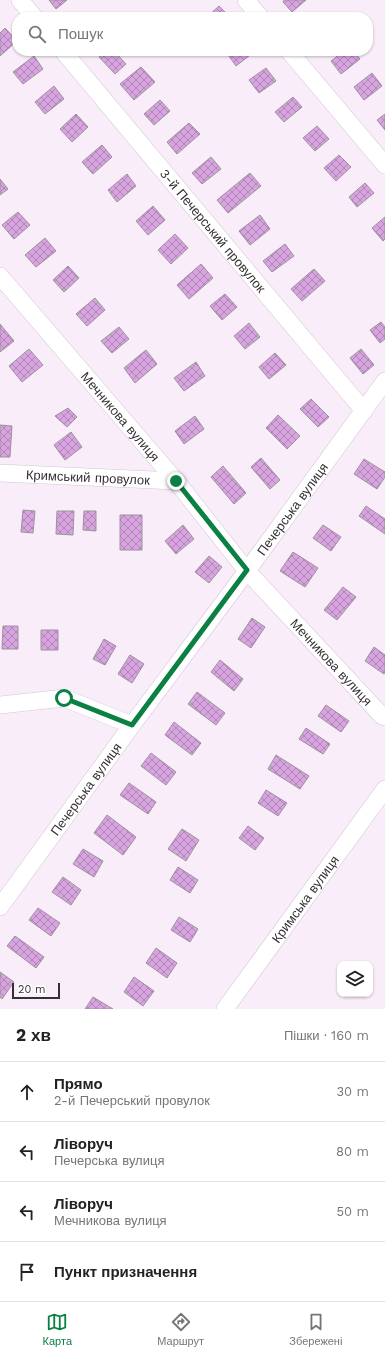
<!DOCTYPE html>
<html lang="uk">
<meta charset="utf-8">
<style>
body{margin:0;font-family:"Work Sans",sans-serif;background:#f2f2f2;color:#222}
.controls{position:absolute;right:12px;bottom:12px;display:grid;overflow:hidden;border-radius:8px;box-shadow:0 1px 3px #0004}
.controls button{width:36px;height:36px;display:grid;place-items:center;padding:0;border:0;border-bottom:1px solid #e0e0e0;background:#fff;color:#222;font:20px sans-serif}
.scale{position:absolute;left:12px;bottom:10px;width:48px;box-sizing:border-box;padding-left:4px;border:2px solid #353035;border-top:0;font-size:11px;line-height:14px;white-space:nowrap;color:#353035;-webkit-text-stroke:3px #fff;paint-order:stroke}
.stop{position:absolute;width:12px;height:12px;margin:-9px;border:3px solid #0b8043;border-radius:50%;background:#fff}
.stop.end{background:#0b8043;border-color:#fff;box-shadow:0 1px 4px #0008}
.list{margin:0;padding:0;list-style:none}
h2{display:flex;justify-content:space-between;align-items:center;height:52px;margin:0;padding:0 16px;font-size:17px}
h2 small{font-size:13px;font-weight:400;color:#767676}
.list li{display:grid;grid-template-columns:26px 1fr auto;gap:12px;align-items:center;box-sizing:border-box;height:60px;padding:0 16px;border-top:1px solid #e0e0e0}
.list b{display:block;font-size:15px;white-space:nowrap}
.list p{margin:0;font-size:13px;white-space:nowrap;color:#767676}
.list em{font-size:13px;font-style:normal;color:#767676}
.icon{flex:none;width:22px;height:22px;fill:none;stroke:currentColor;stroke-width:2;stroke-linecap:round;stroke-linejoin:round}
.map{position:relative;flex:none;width:385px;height:1009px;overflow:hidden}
.search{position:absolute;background:#fff;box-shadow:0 1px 3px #0004;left:12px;right:12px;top:12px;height:44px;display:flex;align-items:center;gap:10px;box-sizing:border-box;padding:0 14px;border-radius:16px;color:#767676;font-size:15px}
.sheet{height:292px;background:#fff}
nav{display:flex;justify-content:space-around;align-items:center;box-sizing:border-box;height:56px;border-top:1px solid #e0e0e0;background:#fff;font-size:11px;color:#767676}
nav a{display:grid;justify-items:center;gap:2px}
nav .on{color:#0b8043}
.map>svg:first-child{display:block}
.building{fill:url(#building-cross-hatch);stroke:#9c929d}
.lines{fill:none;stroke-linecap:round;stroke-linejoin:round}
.minor-casing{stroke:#d0c5d2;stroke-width:18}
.minor{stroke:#fff;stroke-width:17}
.route{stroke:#0b8043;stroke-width:5}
.labels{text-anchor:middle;stroke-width:3;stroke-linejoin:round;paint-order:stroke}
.street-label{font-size:13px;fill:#353035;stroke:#fff}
</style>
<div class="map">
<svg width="385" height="1009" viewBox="0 0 385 1009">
<defs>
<pattern id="building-cross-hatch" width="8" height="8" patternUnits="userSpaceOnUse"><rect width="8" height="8" fill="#d8a4e0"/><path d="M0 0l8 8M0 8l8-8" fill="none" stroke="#b086b6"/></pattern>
</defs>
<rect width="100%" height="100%" fill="#f9edfa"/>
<!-- building -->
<path class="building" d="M49 0H67L56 9Z
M284 0H306L292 12 283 2Z
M219 6 230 17H207Z
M87 12 92 17H81Z
M5 28 17 41 0 56V33Z
M106 51H114L126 64 115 74 99 57Z
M227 51H253L254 52 236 66 226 52Z
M344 51H354L360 59 341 74 331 61Z
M34 56 43 69 23 84 13 72Z
M141 67 155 82 134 100 120 84Z
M266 68 276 81 259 93 249 80Z
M372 73 382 86 364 100 354 87Z
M54 86 64 99 45 114 35 102Z
M293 97 302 107 284 122 275 112Z
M160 100 170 111 154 125 144 114Z
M76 114 88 127 72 142 60 129Z
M385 114V130L377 120Z
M189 123 200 134 177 154 167 142Z
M317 126 329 139 315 151 303 138Z
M102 145 112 157 93 174 82 162Z
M339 155 351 167 336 181 324 168Z
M211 157 221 169 202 184 192 173Z
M250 173 261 186 228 213 217 200Z
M127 174 136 186 117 202 108 190Z
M0 179 8 189 0 195Z
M365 183 374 193 357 207 349 197Z
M153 206 165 220 148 235 136 221Z
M18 212 30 225 14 239 2 225Z
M260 215 270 229 250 245 239 231Z
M385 217V239L383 241 372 228Z
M175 234 188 248 171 264 158 250Z
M45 238 56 251 36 267 25 255Z
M285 244 294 256 272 272 263 261Z
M201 264 213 278 189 299 177 285Z
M68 266 79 278 64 292 53 280Z
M314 269 325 281 302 301 291 289Z
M225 294 237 307 222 320 210 306Z
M95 298 105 310 87 326 76 314Z
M381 322 385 327V339L380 343 370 330Z
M249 323 260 337 245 349 234 336Z
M0 324 14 341 0 352Z
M119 327 129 339 112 353 101 341Z
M29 349 43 365 22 382 9 366Z
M361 349 374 365 363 374 350 358Z
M146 350 157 364 135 383 124 368Z
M275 353 286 365 269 379 259 367Z
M196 362 205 376 184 391 174 378Z
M311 399 329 417 318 427 300 409Z
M68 408 77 417 67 427 55 416Z
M278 415 300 436 287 449 266 428Z
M195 416 204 429 184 444 175 431Z
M0 425 12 426 10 457H0Z
M71 432 82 447 65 460 54 445Z
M261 458 280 480 270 489 251 467Z
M364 459 385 472V477L377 489 354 474Z
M223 466 246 493 234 504 211 477Z
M366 506 385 519V534L359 516Z
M23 510 35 511 33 533 21 532Z
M57 511H74L73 535 56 534Z
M84 511H96V531L83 530Z
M120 515H142V550H120Z
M183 525 194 539 176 554 165 541Z
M323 525 341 537 331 551 313 538Z
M293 552 318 568 305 587 280 571Z
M209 556 222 567 209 583 195 572Z
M343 587 356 597 337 620 324 610Z
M252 618 265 627 251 648 238 639Z
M3 626H18V649H2Z
M41 630H58V650H41Z
M104 639 116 646 105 665 93 659Z
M374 647 385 655V672L384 674 365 661Z
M130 655 144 664 132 683 118 674Z
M220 660 243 679 234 691 211 672Z
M197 692 225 713 216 725 188 704Z
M326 705 349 721 341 732 318 716Z
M174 722 201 743 192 755 165 735Z
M306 728 330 744 323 754 299 739Z
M151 753 176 772 166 785 141 766Z
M276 755 309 776 300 789 268 769Z
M129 783 156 802 148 814 120 795Z
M266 790 287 803 278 816 258 803Z
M107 815 136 837 123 855 94 833Z
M248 826 264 838 255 850 239 838Z
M182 829 199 840 186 861 168 849Z
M83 849 103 861 94 877 73 864Z
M178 867 198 880 190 893 170 880Z
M63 877 81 890 71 905 52 892Z
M38 908 60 923 51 936 29 920Z
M179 917 198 929 190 942 171 930Z
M15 936 44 957 36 968 7 946Z
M156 948 177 963 167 978 146 963Z
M0 972 14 982 2 999 0 997Z
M134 977 154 991 143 1006 124 992Z
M93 997 113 1009H85Z"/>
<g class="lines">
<defs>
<g id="minor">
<path d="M20 0 34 17"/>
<path d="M246 0 260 17"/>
<path id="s1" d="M63 51 364 411"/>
<path d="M289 51 385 165"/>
<path id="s2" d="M0 276 176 481 247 571 382 716 385 717"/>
<path id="s3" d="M0 473 176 481"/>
<path d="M0 705 64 698 132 725"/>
<path id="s4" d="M0 907 132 725 247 571 385 381"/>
<path id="s5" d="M225 1009 385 789"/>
</g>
</defs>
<!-- minor casing -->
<use href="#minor" class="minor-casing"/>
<!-- minor -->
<use href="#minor" class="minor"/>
</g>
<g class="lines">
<!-- route -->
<path class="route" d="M64 698 132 725 247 570 176 481"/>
</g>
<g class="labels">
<!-- street labels -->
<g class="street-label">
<text dy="5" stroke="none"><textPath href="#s1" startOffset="234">3-й Печерський провулок</textPath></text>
<text dy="5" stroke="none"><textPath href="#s2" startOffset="185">Мечникова вулиця</textPath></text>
<text dy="5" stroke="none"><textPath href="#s3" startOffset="88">Кримський провулок</textPath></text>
<text dy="5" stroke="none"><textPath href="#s4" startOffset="494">Печерська вулиця</textPath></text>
<text dy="5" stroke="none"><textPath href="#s2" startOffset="509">Мечникова вулиця</textPath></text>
<text dy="5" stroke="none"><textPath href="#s4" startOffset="146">Печерська вулиця</textPath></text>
<text dy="5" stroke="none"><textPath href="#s5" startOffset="136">Кримська вулиця</textPath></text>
</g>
</g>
</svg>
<div class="controls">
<button><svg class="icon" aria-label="layers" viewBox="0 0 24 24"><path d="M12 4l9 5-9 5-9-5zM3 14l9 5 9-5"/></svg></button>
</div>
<div class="scale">20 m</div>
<div class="stop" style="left:64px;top:698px"></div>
<div class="stop end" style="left:176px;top:481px"></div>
<div class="search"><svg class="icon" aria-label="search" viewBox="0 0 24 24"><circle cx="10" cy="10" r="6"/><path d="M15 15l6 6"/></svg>Пошук</div>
</div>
<section class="sheet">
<h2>2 хв<small>Пішки · 160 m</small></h2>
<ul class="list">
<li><svg class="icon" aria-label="ahead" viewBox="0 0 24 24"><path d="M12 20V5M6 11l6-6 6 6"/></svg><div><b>Прямо</b><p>2-й Печерський провулок</p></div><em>30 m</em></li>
<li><svg class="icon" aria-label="left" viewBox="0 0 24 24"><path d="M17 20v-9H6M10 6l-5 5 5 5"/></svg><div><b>Ліворуч</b><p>Печерська вулиця</p></div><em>80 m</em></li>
<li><svg class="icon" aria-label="left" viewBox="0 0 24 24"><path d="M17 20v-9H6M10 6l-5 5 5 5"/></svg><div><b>Ліворуч</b><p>Мечникова вулиця</p></div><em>50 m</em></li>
<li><svg class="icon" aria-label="arrive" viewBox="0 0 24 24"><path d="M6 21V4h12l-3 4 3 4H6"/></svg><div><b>Пункт призначення</b></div></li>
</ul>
</section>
<nav>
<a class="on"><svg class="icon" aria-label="map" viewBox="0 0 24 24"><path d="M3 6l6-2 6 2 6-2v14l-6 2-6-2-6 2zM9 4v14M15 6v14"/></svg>Карта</a>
<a><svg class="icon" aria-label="directions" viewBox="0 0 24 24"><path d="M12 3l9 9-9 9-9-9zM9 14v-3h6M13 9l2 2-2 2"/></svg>Маршрут</a>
<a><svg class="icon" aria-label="saved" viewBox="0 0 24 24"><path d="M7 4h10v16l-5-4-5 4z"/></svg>Збережені</a>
</nav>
